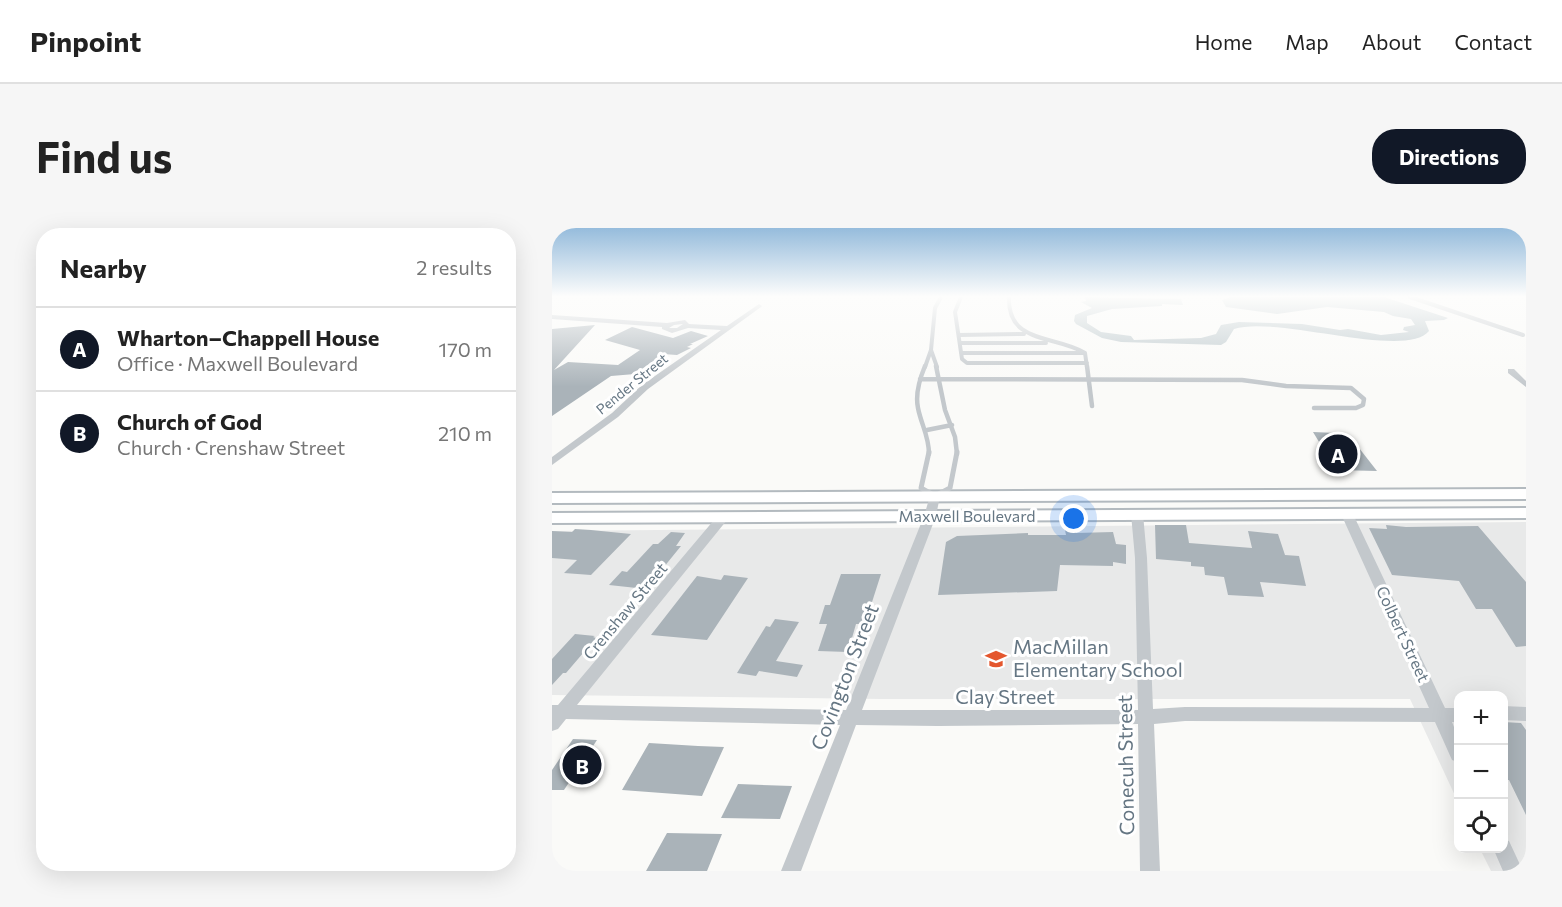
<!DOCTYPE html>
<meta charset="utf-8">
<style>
body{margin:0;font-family:Commissioner,sans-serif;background:#f6f6f6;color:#222}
.controls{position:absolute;right:18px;bottom:18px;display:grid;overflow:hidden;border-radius:12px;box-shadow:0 6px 24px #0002}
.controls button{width:54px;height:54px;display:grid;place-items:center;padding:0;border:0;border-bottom:2px solid #e0e0e0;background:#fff;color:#222;font:30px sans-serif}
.you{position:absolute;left:522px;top:291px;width:21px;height:21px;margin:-15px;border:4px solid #fff;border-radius:50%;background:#1a73e8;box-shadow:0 0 0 9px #1a73e833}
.badge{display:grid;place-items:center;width:39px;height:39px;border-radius:50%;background:#111827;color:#fff;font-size:20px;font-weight:700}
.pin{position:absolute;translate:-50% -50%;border:3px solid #fff;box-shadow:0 2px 6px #0006}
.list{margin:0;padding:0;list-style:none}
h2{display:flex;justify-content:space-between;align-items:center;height:78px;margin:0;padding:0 24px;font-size:26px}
h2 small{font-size:20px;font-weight:400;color:#767676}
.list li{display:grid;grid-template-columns:39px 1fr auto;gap:18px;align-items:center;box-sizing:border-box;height:84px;padding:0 24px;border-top:2px solid #e0e0e0}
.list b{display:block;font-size:22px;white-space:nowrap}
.list p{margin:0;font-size:20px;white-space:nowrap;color:#767676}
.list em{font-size:20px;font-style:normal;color:#767676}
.icon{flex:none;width:33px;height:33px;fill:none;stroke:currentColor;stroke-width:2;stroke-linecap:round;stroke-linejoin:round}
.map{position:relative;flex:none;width:974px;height:643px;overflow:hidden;border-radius:24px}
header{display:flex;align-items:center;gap:36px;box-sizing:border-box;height:84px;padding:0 30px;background:#fff;border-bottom:2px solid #e0e0e0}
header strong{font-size:28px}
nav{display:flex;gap:33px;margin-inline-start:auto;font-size:21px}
.intro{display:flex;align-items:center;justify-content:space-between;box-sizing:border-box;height:144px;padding:0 36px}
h1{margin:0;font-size:42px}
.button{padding:15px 27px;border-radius:24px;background:#111827;color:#fff;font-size:21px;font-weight:700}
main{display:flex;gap:36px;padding:0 36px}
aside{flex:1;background:#fff;border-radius:24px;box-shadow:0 6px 24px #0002}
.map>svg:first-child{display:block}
.built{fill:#e8e9e9}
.water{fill:#bbc7cb}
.building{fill:#aab3b9}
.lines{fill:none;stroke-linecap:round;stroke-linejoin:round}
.secondary-casing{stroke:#b3babf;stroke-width:4}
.service-far2{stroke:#c3c8cc;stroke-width:4}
.service-far1{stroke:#c3c8cc;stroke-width:4.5}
.service{stroke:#c3c8cc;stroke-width:5}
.minor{fill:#c3c8cc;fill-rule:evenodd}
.secondary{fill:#fff;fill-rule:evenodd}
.labels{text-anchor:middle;stroke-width:6;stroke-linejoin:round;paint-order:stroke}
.far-street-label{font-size:14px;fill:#657683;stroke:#fff}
.street-label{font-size:16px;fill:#657683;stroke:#fff}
.near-poi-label{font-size:20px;fill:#657683;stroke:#fff;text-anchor:start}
.near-street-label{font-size:20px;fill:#657683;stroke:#fff}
</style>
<header>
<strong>Pinpoint</strong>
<nav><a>Home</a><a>Map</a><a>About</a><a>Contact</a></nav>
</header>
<div class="intro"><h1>Find us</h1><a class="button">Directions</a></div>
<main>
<aside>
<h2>Nearby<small>2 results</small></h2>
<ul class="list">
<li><span class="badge">A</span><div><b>Wharton–Chappell House</b><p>Office · Maxwell Boulevard</p></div><em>170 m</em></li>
<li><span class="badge">B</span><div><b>Church of God</b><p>Church · Crenshaw Street</p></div><em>210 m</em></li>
</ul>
</aside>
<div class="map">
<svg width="974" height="643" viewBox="0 0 974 643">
<rect width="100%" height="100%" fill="#fafaf8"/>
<!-- built -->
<path class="built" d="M974 294V643H939L928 621 951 620V467H906V574L858 471H330L0 467V303Z"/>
<!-- water -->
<path class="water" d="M533 69 629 71 631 77 610 76V78L560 81 535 88V95L549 104 579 108 582 112 649 110 664 106 669 97 687 94 750 96 788 102 796 101 829 107 857 104 851 102 852 99 863 97 859 91 841 88 832 84 775 79 725 86 674 79 670 72 678 69H832L896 90 892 92 873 93 877 103C853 132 725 87 682 101L674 114 669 117 569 114 550 110 524 96 522 93 523 87 540 80 529 74 534 73Z"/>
<!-- building -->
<path class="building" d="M43 97 2 142 16 134 66 137 88 122 53 112 80 99 121 110 139 103 156 108 138 116H141L135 119 139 120 125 127 111 126 83 146 59 148 0 188V101Z
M761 204 784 205 792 210 800 211 825 243 784 242Z
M603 297H634L637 315 700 320 696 303 726 306 733 327 747 328 754 358 708 354 712 369 676 367 672 349 653 347 652 339 639 338V334L604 331Z
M834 297 854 299 926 298 974 354V418L964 419 940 381H924L907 353 840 347 817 300 835 301Z
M23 301 39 302 79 306 39 347 12 345 25 332 0 330V303L20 304Z
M513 302H524V305L561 304 564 316 574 317V336L561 334V338L508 337 505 363 386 367 394 314 405 308 476 305V307H514Z
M119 304 133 305 124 318H129L94 361 57 357 70 343 75 344 101 316H106Z
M289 346H329L313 396H304L296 424 266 423 275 396H267L273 377H278Z
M172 347 196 350 155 412 99 407 145 348 169 352Z
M223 391 247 394 224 433 251 437 245 449 207 443 204 448 185 445 214 398 218 399Z
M23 406 43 408 41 409 44 410 14 445H11L0 457V431Z
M951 494 969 495 974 502V587L957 552H951Z
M21 511 45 512 12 562H0V542Z
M97 515 146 518 172 519 150 568 70 562Z
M186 556 240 558 228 591 169 590Z
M115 605 170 606 155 643H94Z"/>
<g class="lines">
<defs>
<path id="secondary" d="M974 261V271L0 275V265Z
M974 280V290L0 295V285Z"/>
</defs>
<!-- secondary casing -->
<use href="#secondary" class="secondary-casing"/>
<!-- service-far2 -->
<path class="service-far2" d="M409 69 403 84 410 131 415 135H535
M457 69C455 117 505 107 533 125L535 139
M858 69 971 107
M407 107 472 106
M408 115H494
M379 122 385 139
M379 122 383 80 389 69
M409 125H533
M373 139 379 122"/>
<!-- service-far1 -->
<path class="service-far1" d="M373 138C368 150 363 166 366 180 369 196 377 208 377 226
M384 138 393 182 403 209 405 226
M535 138 540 178
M368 151 690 152 734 158 799 160 812 171 811 177 804 180H762
M375 202 400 197"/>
<!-- service -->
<path class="service" d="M377 224 369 260 383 268 398 260 405 224"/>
<!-- minor -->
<path class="minor" d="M207 76 210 78 209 79 96 161 66 189 0 237V229L60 185 90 157 169 102 136 100 120 105 110 101V99L0 91V87L115 95 133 92 137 96 175 98ZM131 96 125 100H117L122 97Z
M956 141H962L974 153V159L956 145Z
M383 265 388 268 384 288 310 482H586L583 330 579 286 585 282 591 286 595 330 601 481 633 479 877 480 789 286 795 282 801 286 893 480H906V494H900L906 509V534L900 532 883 494 633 493 602 496 608 643H588L586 496 386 498 304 497 249 643H229L288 497 14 491 6 501 0 503V477H6L167 286H175L177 289 175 292 25 477 294 482 372 288 378 268Z
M951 478 974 479V493L951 492Z
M951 611 957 613 971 643H951L941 620H951Z"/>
<!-- secondary -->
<use href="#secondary" class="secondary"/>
</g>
<!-- sky -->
<linearGradient id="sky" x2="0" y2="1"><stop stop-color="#96bcdc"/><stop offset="0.43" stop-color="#fdfdfc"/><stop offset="1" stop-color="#fdfdfc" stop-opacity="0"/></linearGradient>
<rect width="974" height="159" fill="url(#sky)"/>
<!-- icons -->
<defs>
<symbol id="school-bare" viewBox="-9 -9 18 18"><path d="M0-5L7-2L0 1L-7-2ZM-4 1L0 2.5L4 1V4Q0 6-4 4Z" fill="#e4572e" stroke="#fff" stroke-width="2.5" paint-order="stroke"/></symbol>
</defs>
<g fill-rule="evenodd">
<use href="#school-bare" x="429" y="416" width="30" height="30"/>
</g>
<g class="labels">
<!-- far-street labels -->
<g class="far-street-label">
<text transform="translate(80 156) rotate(-39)" y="5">Pender Street</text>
</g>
<!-- street labels -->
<g class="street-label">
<text x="415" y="294">Maxwell Boulevard</text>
<text transform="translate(73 383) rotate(-50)" y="6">Crenshaw Street</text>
<text transform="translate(851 406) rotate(65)" y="6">Colbert Street</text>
</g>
<!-- near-poi labels -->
<g class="near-poi-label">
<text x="461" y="426">MacMillan<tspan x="461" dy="23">Elementary School</tspan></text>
</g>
<!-- near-street labels -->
<g class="near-street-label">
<text transform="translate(293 449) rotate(-69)" y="7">Covington Street</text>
<text x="453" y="476">Clay Street</text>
<text transform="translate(574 537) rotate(-91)" y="7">Conecuh Street</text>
</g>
</g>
</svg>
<div class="controls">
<button>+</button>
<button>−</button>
<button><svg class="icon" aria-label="locate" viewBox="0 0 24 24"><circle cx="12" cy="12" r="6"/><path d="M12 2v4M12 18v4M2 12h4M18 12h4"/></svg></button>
</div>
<div class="you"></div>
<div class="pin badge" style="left:786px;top:226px">A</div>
<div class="pin badge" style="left:30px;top:537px">B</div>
</div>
</main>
